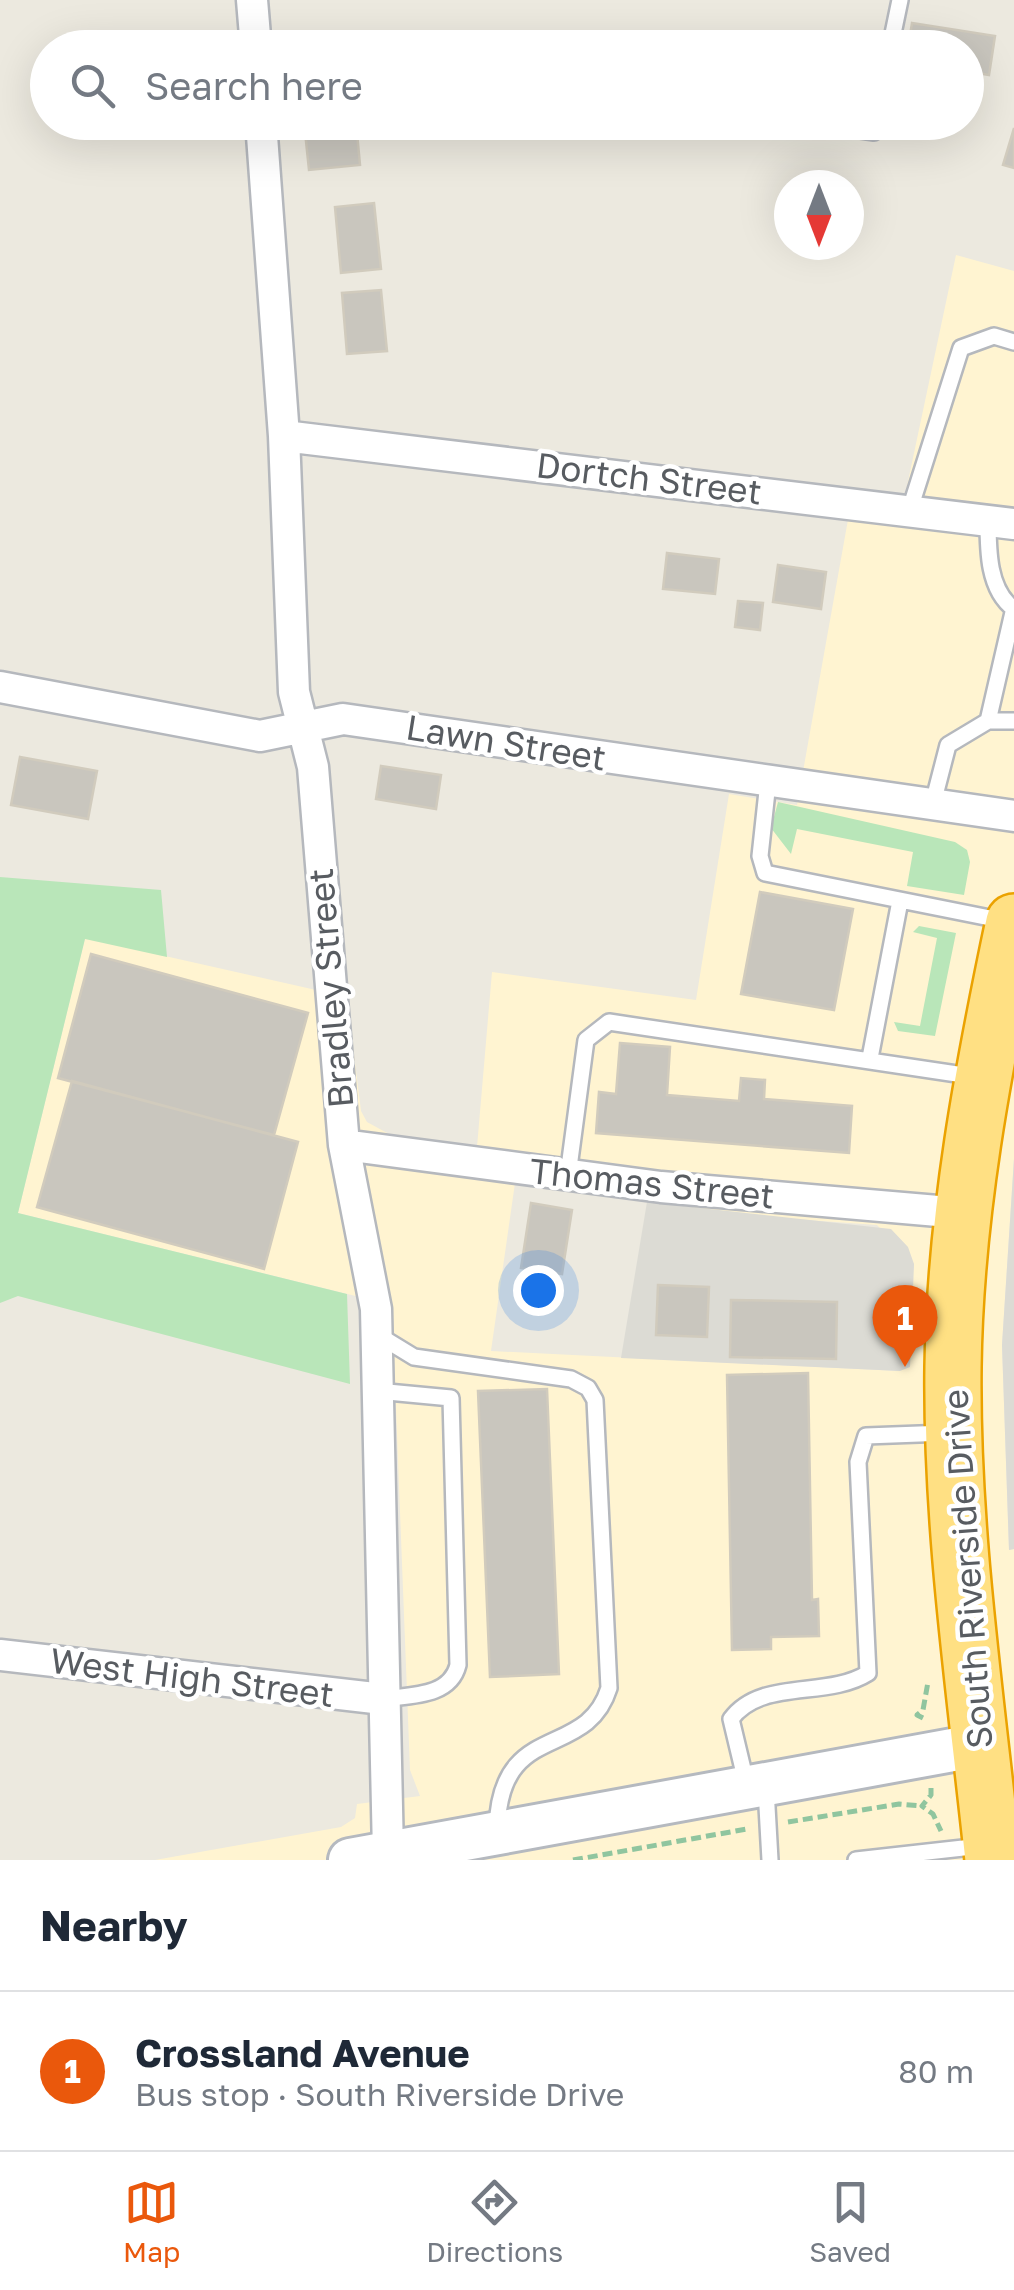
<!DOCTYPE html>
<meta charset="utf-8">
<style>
body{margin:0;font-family:"Golos Text",sans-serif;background:#f6f6f7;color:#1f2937}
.compass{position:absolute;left:774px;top:170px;width:90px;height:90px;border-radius:50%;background:#fff;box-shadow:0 10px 40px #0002;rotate:180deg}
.you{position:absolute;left:538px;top:1290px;width:35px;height:35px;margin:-25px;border:8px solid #fff;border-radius:50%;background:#1a73e8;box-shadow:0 0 0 15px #1a73e833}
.badge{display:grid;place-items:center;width:65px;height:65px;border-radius:50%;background:#ea580c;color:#fff;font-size:32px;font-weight:700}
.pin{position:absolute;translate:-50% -82px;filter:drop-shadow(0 2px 5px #0008)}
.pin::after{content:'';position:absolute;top:52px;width:35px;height:30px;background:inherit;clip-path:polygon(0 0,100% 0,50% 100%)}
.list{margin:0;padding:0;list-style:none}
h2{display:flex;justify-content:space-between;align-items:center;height:130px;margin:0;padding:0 40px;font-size:42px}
h2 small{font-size:32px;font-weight:400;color:#747a83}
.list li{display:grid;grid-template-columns:65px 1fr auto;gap:30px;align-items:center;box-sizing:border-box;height:160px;padding:0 40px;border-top:2px solid #e0e1e3}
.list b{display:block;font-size:38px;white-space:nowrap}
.list p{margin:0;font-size:32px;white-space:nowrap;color:#747a83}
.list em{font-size:32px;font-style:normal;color:#747a83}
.icon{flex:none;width:55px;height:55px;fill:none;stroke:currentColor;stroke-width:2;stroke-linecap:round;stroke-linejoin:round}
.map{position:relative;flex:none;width:1014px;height:1860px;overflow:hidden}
.search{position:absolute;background:#fff;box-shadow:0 10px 40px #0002;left:30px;right:30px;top:30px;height:110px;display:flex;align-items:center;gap:25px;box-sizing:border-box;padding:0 35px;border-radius:55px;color:#747a83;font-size:38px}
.sheet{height:290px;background:#fff}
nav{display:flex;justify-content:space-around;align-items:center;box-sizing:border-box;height:140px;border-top:2px solid #e0e1e3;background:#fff;font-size:28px;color:#747a83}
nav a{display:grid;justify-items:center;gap:5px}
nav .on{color:#ea580c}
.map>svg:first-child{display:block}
.commercial{fill:#fff4d1;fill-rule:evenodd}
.industrial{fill:#dcdbd4}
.green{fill:#b9e6b9}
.building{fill:#c9c6be;stroke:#d1cbbd;stroke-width:2.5}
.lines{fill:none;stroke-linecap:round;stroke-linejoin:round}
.lane-casing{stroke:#b5b8bd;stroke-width:20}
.street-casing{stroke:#b5b8bd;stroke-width:35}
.secondary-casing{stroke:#b5b9bf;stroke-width:48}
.highway-casing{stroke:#eba200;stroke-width:60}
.path{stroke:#90c59f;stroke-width:5;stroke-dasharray:10 5;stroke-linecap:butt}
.lane{stroke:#fff;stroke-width:15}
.street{stroke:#fff;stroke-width:30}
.secondary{stroke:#fff;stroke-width:42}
.highway{stroke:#ffe083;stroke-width:55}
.labels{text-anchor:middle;stroke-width:9;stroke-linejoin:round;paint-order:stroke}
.street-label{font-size:35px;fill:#585c61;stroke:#fff}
</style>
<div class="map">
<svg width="1014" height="1860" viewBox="0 0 1014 1860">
<rect width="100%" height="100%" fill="#ece9df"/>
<!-- commercial -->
<path class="commercial" d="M956 255 1014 271V1158L1002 1345 1009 1550 1014 1549V1860H155L341 1827 355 1818 357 1804 420 1796 410 1770 392 1305 18 1213 85 938 347 997 361 1111 367 1122 389 1134 477 1147 492 972 696 1000 729 794 797 805 849 514 900 519ZM515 1183 737 1215 877 1225 914 1264 899 1371 491 1351Z"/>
<!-- industrial -->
<path class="industrial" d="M1014 1159V1549L1009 1550 1002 1345Z
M647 1202 891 1229 908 1247 914 1264 910 1367 900 1371 621 1358Z"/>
<!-- green -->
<path class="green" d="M778 802 955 842 967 850 970 862 964 895 907 886 913 852 797 829 791 854 771 828Z
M0 877 161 890 167 957 85 939 18 1213 347 1294 350 1384 18 1296 0 1303Z
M919 926 956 933 935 1036 898 1031 894 1022 920 1026 937 938 913 932Z"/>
<!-- building -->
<path class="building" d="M912 23 995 36 989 75 966 71V48H908Z
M304 122H356L360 165 309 170Z
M1014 128V168L1003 165Z
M374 203 381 269 341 273 335 207Z
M381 290 387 351 347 354 342 293Z
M667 553 719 559 715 594 663 589Z
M778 565 826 572 821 609 773 602Z
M738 601 763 603 760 630 735 627Z
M20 757 97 771 88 819 11 805Z
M381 766 441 775 436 809 376 799Z
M760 892 853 909 834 1010 741 994Z
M91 954 308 1013 274 1135 58 1078Z
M620 1043 670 1047 667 1095 739 1101 741 1078 765 1080 764 1099 852 1106 849 1153 596 1133 599 1092 616 1094Z
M72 1081 298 1142 264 1269 37 1207Z
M531 1203 572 1210 562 1274 521 1268Z
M658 1285 709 1287 707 1337 656 1335Z
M731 1300 837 1302 836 1359 730 1357Z
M808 1373 812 1600 818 1599 819 1636 771 1637V1649L732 1650 727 1375Z
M547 1389 559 1674 490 1677 478 1391Z"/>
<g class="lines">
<defs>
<path id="lane" d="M890 48 900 0
M827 125 874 132 875 122
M910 509 961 348 994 336 1014 342
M988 520C988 550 988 590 1014 609
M988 721 1014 608
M768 782 760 856 765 873 1005 921
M933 803 948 745 988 721H1014
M870 1058 900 901
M568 1175 586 1040 609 1022 977 1077
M378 1335 414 1357 571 1379 588 1388 595 1400 609 1688C586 1762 500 1718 497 1829
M377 1391 451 1398 458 1665C450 1697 411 1695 383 1699
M747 1786 731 1719C761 1678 827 1699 868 1673L858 1462 866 1436 946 1433
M766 1789 770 1860
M856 1860 981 1846"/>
<path id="street" d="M252 0 256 48
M261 122 284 436 294 692 313 767 344 1145 376 1309 388 1853
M284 436 1014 524
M0 687 260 736 343 719 1014 816
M344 1145 661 1187 961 1213
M0 1655 383 1699"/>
<path id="secondary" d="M350 1860 980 1745"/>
<path id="highway" d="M993 1860C976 1697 951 1531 953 1367 955 1216 983 1069 1014 922"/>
</defs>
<!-- lane casing -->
<use href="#lane" class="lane-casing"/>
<!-- street casing -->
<use href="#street" class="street-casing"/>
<!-- secondary casing -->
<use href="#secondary" class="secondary-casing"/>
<!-- highway casing -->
<use href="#highway" class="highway-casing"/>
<!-- path -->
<path class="path" d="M923 1718 917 1715 923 1710 928 1682
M931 1788V1795L922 1806 933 1814 941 1831
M788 1822 899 1804 922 1806
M573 1860 747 1829"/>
<!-- lane -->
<use href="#lane" class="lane"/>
<!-- street -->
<use href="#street" class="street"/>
<!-- secondary -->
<use href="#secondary" class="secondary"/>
<!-- highway -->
<use href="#highway" class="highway"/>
</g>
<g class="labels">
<!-- street labels -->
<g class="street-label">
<text transform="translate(649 479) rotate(7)" y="12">Dortch Street</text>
<text transform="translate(506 743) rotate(9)" y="12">Lawn Street</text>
<text transform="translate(331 988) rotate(-95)" y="12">Bradley Street</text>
<text transform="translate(652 1184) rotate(6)" y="12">Thomas Street</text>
<text transform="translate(968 1569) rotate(-94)" y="12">South Riverside Drive</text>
<text transform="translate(192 1678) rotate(7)" y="12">West High Street</text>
</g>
</g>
</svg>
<svg class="compass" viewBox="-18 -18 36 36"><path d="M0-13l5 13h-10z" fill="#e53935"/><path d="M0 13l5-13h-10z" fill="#747a83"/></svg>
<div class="you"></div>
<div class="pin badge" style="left:905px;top:1367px">1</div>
<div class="search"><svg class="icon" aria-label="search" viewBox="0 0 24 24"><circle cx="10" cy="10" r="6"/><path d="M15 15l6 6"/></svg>Search here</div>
</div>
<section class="sheet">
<h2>Nearby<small></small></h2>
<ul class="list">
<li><span class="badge">1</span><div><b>Crossland Avenue</b><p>Bus stop · South Riverside Drive</p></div><em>80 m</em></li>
</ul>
</section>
<nav>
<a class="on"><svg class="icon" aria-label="map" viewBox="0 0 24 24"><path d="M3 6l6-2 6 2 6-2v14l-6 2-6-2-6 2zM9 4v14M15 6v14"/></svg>Map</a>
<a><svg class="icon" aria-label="directions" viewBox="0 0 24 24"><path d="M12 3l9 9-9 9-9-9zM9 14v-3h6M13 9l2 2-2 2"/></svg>Directions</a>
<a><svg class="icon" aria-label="saved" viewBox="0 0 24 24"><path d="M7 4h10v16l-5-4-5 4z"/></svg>Saved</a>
</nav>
